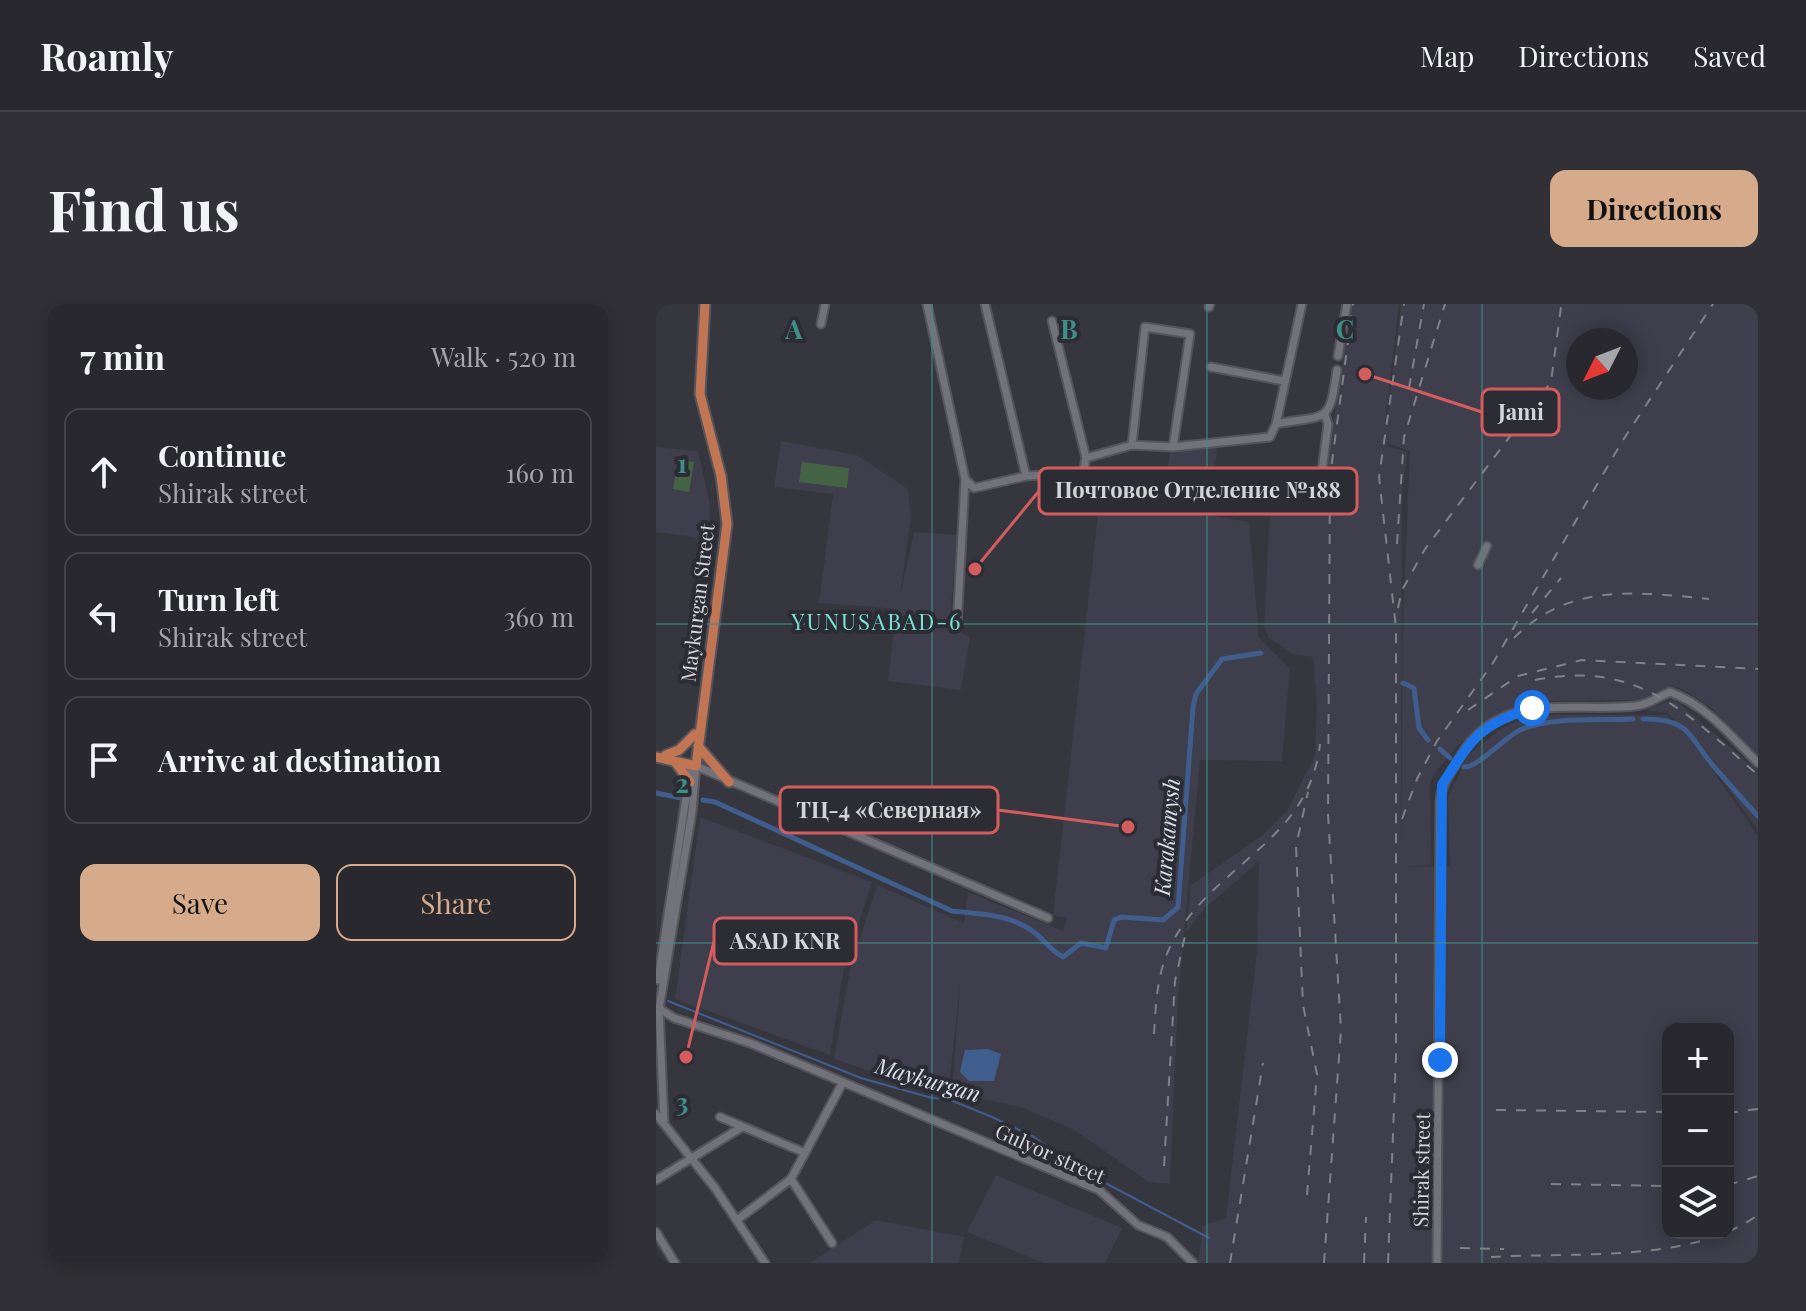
<!DOCTYPE html>
<meta charset="utf-8">
<style>
body{margin:0;font-family:"Playfair Display",serif;background:#303036;color:#f1f3f6}
.controls{position:absolute;right:24px;bottom:24px;display:grid;overflow:hidden;border-radius:16px;box-shadow:0 4px 20px #0003}
.controls button{width:72px;height:72px;display:grid;place-items:center;padding:0;border:0;border-bottom:2px solid #44444a;background:#28282e;color:#f1f3f6;font:40px sans-serif}
.compass{position:absolute;left:910px;top:24px;width:72px;height:72px;border-radius:50%;background:#28282e;box-shadow:0 4px 20px #0003;rotate:228deg}
.stop{position:absolute;width:24px;height:24px;margin:-18px;border:6px solid #1a73e8;border-radius:50%;background:#fff}
.stop.end{background:#1a73e8;border-color:#fff;box-shadow:0 2px 8px #0008}
.list{margin:0;padding:0;list-style:none}
h2{display:flex;justify-content:space-between;align-items:center;height:104px;margin:0;padding:0 32px;font-size:34px}
h2 small{font-size:26px;font-weight:400;color:#a5a6aa}
.list li{display:grid;grid-template-columns:52px 1fr auto;gap:24px;align-items:center;box-sizing:border-box;height:128px;margin:0 16px 16px;padding:0 16px;border:2px solid #44444a;border-radius:16px}
.list b{display:block;font-size:30px;white-space:nowrap}
.list p{margin:0;font-size:26px;white-space:nowrap;color:#a5a6aa}
.list em{font-size:26px;font-style:normal;color:#a5a6aa}
.actions{display:flex;gap:16px;padding:24px 32px}
.actions a{flex:1;padding:18px 0;border:2px solid #d6ab8b;border-radius:16px;text-align:center;font-size:28px;color:#d6ab8b}
.actions .main{background:#d6ab8b;color:#111}
.icon{flex:none;width:44px;height:44px;fill:none;stroke:currentColor;stroke-width:2;stroke-linecap:round;stroke-linejoin:round}
.map{position:relative;flex:none;width:1102px;height:959px;overflow:hidden;border-radius:16px}
header{display:flex;align-items:center;gap:48px;box-sizing:border-box;height:112px;padding:0 40px;background:#28282e;border-bottom:2px solid #44444a}
header strong{font-size:38px}
nav{display:flex;gap:44px;margin-inline-start:auto;font-size:28px}
.intro{display:flex;align-items:center;justify-content:space-between;box-sizing:border-box;height:192px;padding:0 48px}
h1{margin:0;font-size:56px}
.button{padding:20px 36px;border-radius:16px;background:#d6ab8b;color:#111;font-size:28px;font-weight:700}
main{display:flex;gap:48px;padding:0 48px}
aside{flex:1;background:#28282e;border-radius:16px;box-shadow:0 4px 20px #0003}
.map>svg:first-child{display:block}
.built{fill:#3e3e4c;fill-rule:evenodd}
.green{fill:#446345}
.water{fill:#3f5e8e}
.lines{fill:none;stroke-linecap:round;stroke-linejoin:round}
.stream{stroke:#3f5e8e;stroke-width:2}
.canal{stroke:#3f5e8e;stroke-width:5}
.minor-casing{stroke:#55545b;stroke-width:11}
.major-casing{stroke:#55545b;stroke-width:13}
.minor{stroke:#72727b;stroke-width:7}
.major{stroke:#c17553;stroke-width:9}
.rail{stroke:#818188;stroke-width:2;stroke-dasharray:10 10;stroke-linecap:butt}
.route{stroke:#1a73e8;stroke-width:10}
.grid{fill:none;stroke:#408e89;stroke-width:2;stroke-opacity:0.55}
.labels{text-anchor:middle;stroke-width:8;stroke-linejoin:round;paint-order:stroke}
.street-label{font-size:20px;fill:#d4d4d9;stroke:#2c2c34}
.neighbourhood-label{font-size:22px;letter-spacing:2px;fill:#79e2d7;stroke:#2c2c34}
.water-label{font-size:22px;font-style:italic;fill:#d7e1f0;stroke:#2c2c34}
.grid-label{font-size:26px;text-anchor:middle;font-weight:bold;fill:#408e89;stroke:#2c2c34;stroke-width:8;stroke-linejoin:round;paint-order:stroke}
.leader{fill:none;stroke:#d55c5d;stroke-width:3}
.callout-dot{fill:#d55c5d;stroke:#2c2c34;stroke-width:3}
.callout{fill:#2c2c34;stroke:#d55c5d;stroke-width:3}
.callout-label{font-size:22px;text-anchor:middle;font-weight:bold;fill:#d4d4d9}
</style>
<header>
<strong>Roamly</strong>
<nav><a>Map</a><a>Directions</a><a>Saved</a></nav>
</header>
<div class="intro"><h1>Find us</h1><a class="button">Directions</a></div>
<main>
<aside>
<h2>7 min<small>Walk · 520 m</small></h2>
<ul class="list">
<li><svg class="icon" aria-label="ahead" viewBox="0 0 24 24"><path d="M12 20V5M6 11l6-6 6 6"/></svg><div><b>Continue</b><p>Shirak street</p></div><em>160 m</em></li>
<li><svg class="icon" aria-label="left" viewBox="0 0 24 24"><path d="M17 20v-9H6M10 6l-5 5 5 5"/></svg><div><b>Turn left</b><p>Shirak street</p></div><em>360 m</em></li>
<li><svg class="icon" aria-label="arrive" viewBox="0 0 24 24"><path d="M6 21V4h12l-3 4 3 4H6"/></svg><div><b>Arrive at destination</b></div></li>
</ul>
<div class="actions"><a class="main">Save</a><a>Share</a></div>
</aside>
<div class="map">
<svg width="1102" height="959" viewBox="0 0 1102 959">
<rect width="100%" height="100%" fill="#36363e"/>
<!-- built -->
<path class="built" d="M695 0H743L729 118 735 120 731 117 745 0H1102V451L1054 403 1027 385 1014 382 986 396 886 397 860 404 803 440 778 470 774 479 775 561 748 563 794 562 792 493 812 451 846 424 879 411H1011L1033 432 1102 532V959H542L547 922 570 914 601 646 603 558 550 603 530 628 535 581 604 533 630 508 659 452 661 401 657 353 637 350 613 334 608 322 615 190 657 194 670 169ZM922 36H970V84H922ZM731 139 754 147 747 313 745 544 746 189 752 148 730 142ZM1012 725H1072V929H1012Z
M125 137 201 151 252 185 255 212 244 292 258 228 301 231 294 316 241 312 242 305 163 299 177 190 118 183Z
M0 143 42 147 54 201 53 235 0 228Z
M561 143 556 199 507 189 515 145Z
M444 192 593 218 603 334 634 364 626 457 544 456 522 695 514 880 493 878 418 826 368 804 296 788 304 681 292 794 178 755 194 665 221 581 308 619 312 588 407 627 411 614 397 611Z
M239 315 292 319 314 334 305 386 232 377Z
M1018 395 1102 467V527L1033 429 1011 409 988 406Z
M44 513 216 578 188 665 174 751 19 695Z
M340 871 466 924 449 959H388L311 928Z
M220 916 308 933 303 959H154Z"/>
<!-- green -->
<path class="green" d="M22 156 38 158 33 188 17 185Z
M146 158 193 164 191 184 143 178Z"/>
<!-- water -->
<path class="water" d="M332 745 345 750 338 777H313L304 768 309 746Z"/>
<g class="lines">
<!-- stream -->
<path class="stream" d="M12 697 205 774 276 794 292 795 336 813 378 833 425 866 553 934"/>
<!-- canal -->
<path class="canal" d="M747 379 758 384 763 424 772 436
M987 415C1036 414 1033 435 1060 465 1074 481 1088 497 1102 512
M784 445 794 454
M808 463C820 465 849 433 864 426 897 412 942 417 977 415
M0 489 25 494
M47 496 59 498 296 607C324 610 354 610 378 628 389 637 393 645 407 653L425 639 450 644 458 616 465 613 507 616 522 603 537 403 540 390 566 355 605 349"/>
<defs>
<path id="minor" d="M271 0 309 175 318 184 370 172 427 169
M329 0 370 172
M553 3 554 0
M396 17 430 154
M165 20 169 0
M682 52 691 0
M555 63 628 77
M620 120C673 110 673 121 681 66
M476 141 489 23 534 30 517 143
M666 167 672 120 669 111
M427 169 430 154 476 141 517 143 614 133 620 120 646 0
M822 261 831 242
M301 323 309 175
M2 676 35 461
M2 704 18 714 94 739 443 886 482 921 511 933 537 959
M0 810 59 884 109 959
M64 813 147 848
M8 817 3 705 36 508 40 462 392 614
M135 875 176 939
M0 876 86 823
M81 916 135 875 187 778
M0 928 19 959
M781 959 784 498C785 480 795 469 804 453 843 385 916 409 979 402 992 401 1002 393 1014 388 1050 401 1075 432 1102 459"/>
<path id="major" d="M42 442 73 478
M10 451 23 446 39 430
M0 453 40 462
M20 459 34 478
M40 462 71 220 65 172 44 90 49 0"/>
</defs>
<!-- minor casing -->
<use href="#minor" class="minor-casing"/>
<!-- major casing -->
<use href="#major" class="major-casing"/>
<!-- minor -->
<use href="#minor" class="minor"/>
<!-- major -->
<use href="#major" class="major"/>
<!-- rail -->
<path class="rail" d="M753 84 768 0
M859 109 877 83
M741 240 748 133 789 0
M742 304 746 286 769 245 895 78 905 3
M876 309 905 274
M858 334C914 278 981 288 1053 295
M879 376C982 355 1032 410 1102 471
M812 406 862 372 926 356 1102 365
M746 515 761 475 781 437 837 359 967 136 1057 0
M498 730C500 699 501 668 515 641 556 560 653 539 664 440
M840 806 1012 808
M1072 809 1102 805
M508 862 519 677 529 632
M895 880 1012 882
M1072 881 1102 872
M651 891 661 770 647 701 640 542 652 488
M804 944 848 945
M835 953C922 948 1035 959 1102 911
M574 959 607 759
M668 959 685 726 672 510 674 173 697 0
M708 959 710 913
M732 959 740 752V324L723 173 748 0
M1102 959V957"/>
</g>
<g class="lines">
<!-- route -->
<path class="route" d="M784 756 786 481C815 436 822 421 876 404"/>
</g>
<!-- grid -->
<path class="grid" d="M276 0V959M551 0V959M826 0V959M0 320H1102M0 639H1102"/>
<g class="labels">
<!-- street labels -->
<g class="street-label">
<text transform="translate(42 299) rotate(-83)" y="7">Maykurgan Street</text>
<text transform="translate(394 850) rotate(24)" y="7">Gulyor street</text>
<text transform="translate(766 866) rotate(-89)" y="7">Shirak street</text>
</g>
<!-- neighbourhood labels -->
<g class="neighbourhood-label">
<text x="221" y="326">YUNUSABAD-6</text>
</g>
<!-- water labels -->
<g class="water-label">
<text transform="translate(511 533) rotate(-85)" y="8">Karakamysh</text>
<text transform="translate(272 776) rotate(16)" y="8">Maykurgan</text>
</g>
</g>
<g class="grid-label">
<text x="138" y="35">A</text>
<text x="413" y="35">B</text>
<text x="689" y="35">C</text>
<text x="26" y="169">1</text>
<text x="26" y="489">2</text>
<text x="26" y="808">3</text>
</g>
<!-- callouts -->
<path class="leader" d="M709 70L826 108M319 265L383 187M472 523L342 506M30 753L58 637"/>
<g class="callout-dot">
<circle cx="709" cy="70" r="8"/>
<circle cx="319" cy="265" r="8"/>
<circle cx="472" cy="523" r="8"/>
<circle cx="30" cy="753" r="8"/>
</g>
<g class="callout">
<rect x="826" y="85" width="77" height="46" rx="8"/>
<rect x="383" y="164" width="318" height="46" rx="8"/>
<rect x="124" y="483" width="218" height="46" rx="8"/>
<rect x="58" y="614" width="142" height="46" rx="8"/>
</g>
<g class="callout-label">
<text x="865" y="116">Jami</text>
<text x="542" y="194">Почтовое Отделение №188</text>
<text x="233" y="514">ТЦ-4 «Северная»</text>
<text x="129" y="645">ASAD KNR</text>
</g>
</svg>
<div class="controls">
<button>+</button>
<button>−</button>
<button><svg class="icon" aria-label="layers" viewBox="0 0 24 24"><path d="M12 4l9 5-9 5-9-5zM3 14l9 5 9-5"/></svg></button>
</div>
<svg class="compass" viewBox="-18 -18 36 36"><path d="M0-13l5 13h-10z" fill="#e53935"/><path d="M0 13l5-13h-10z" fill="#a5a6aa"/></svg>
<div class="stop" style="left:876px;top:404px"></div>
<div class="stop end" style="left:784px;top:756px"></div>
</div>
</main>
